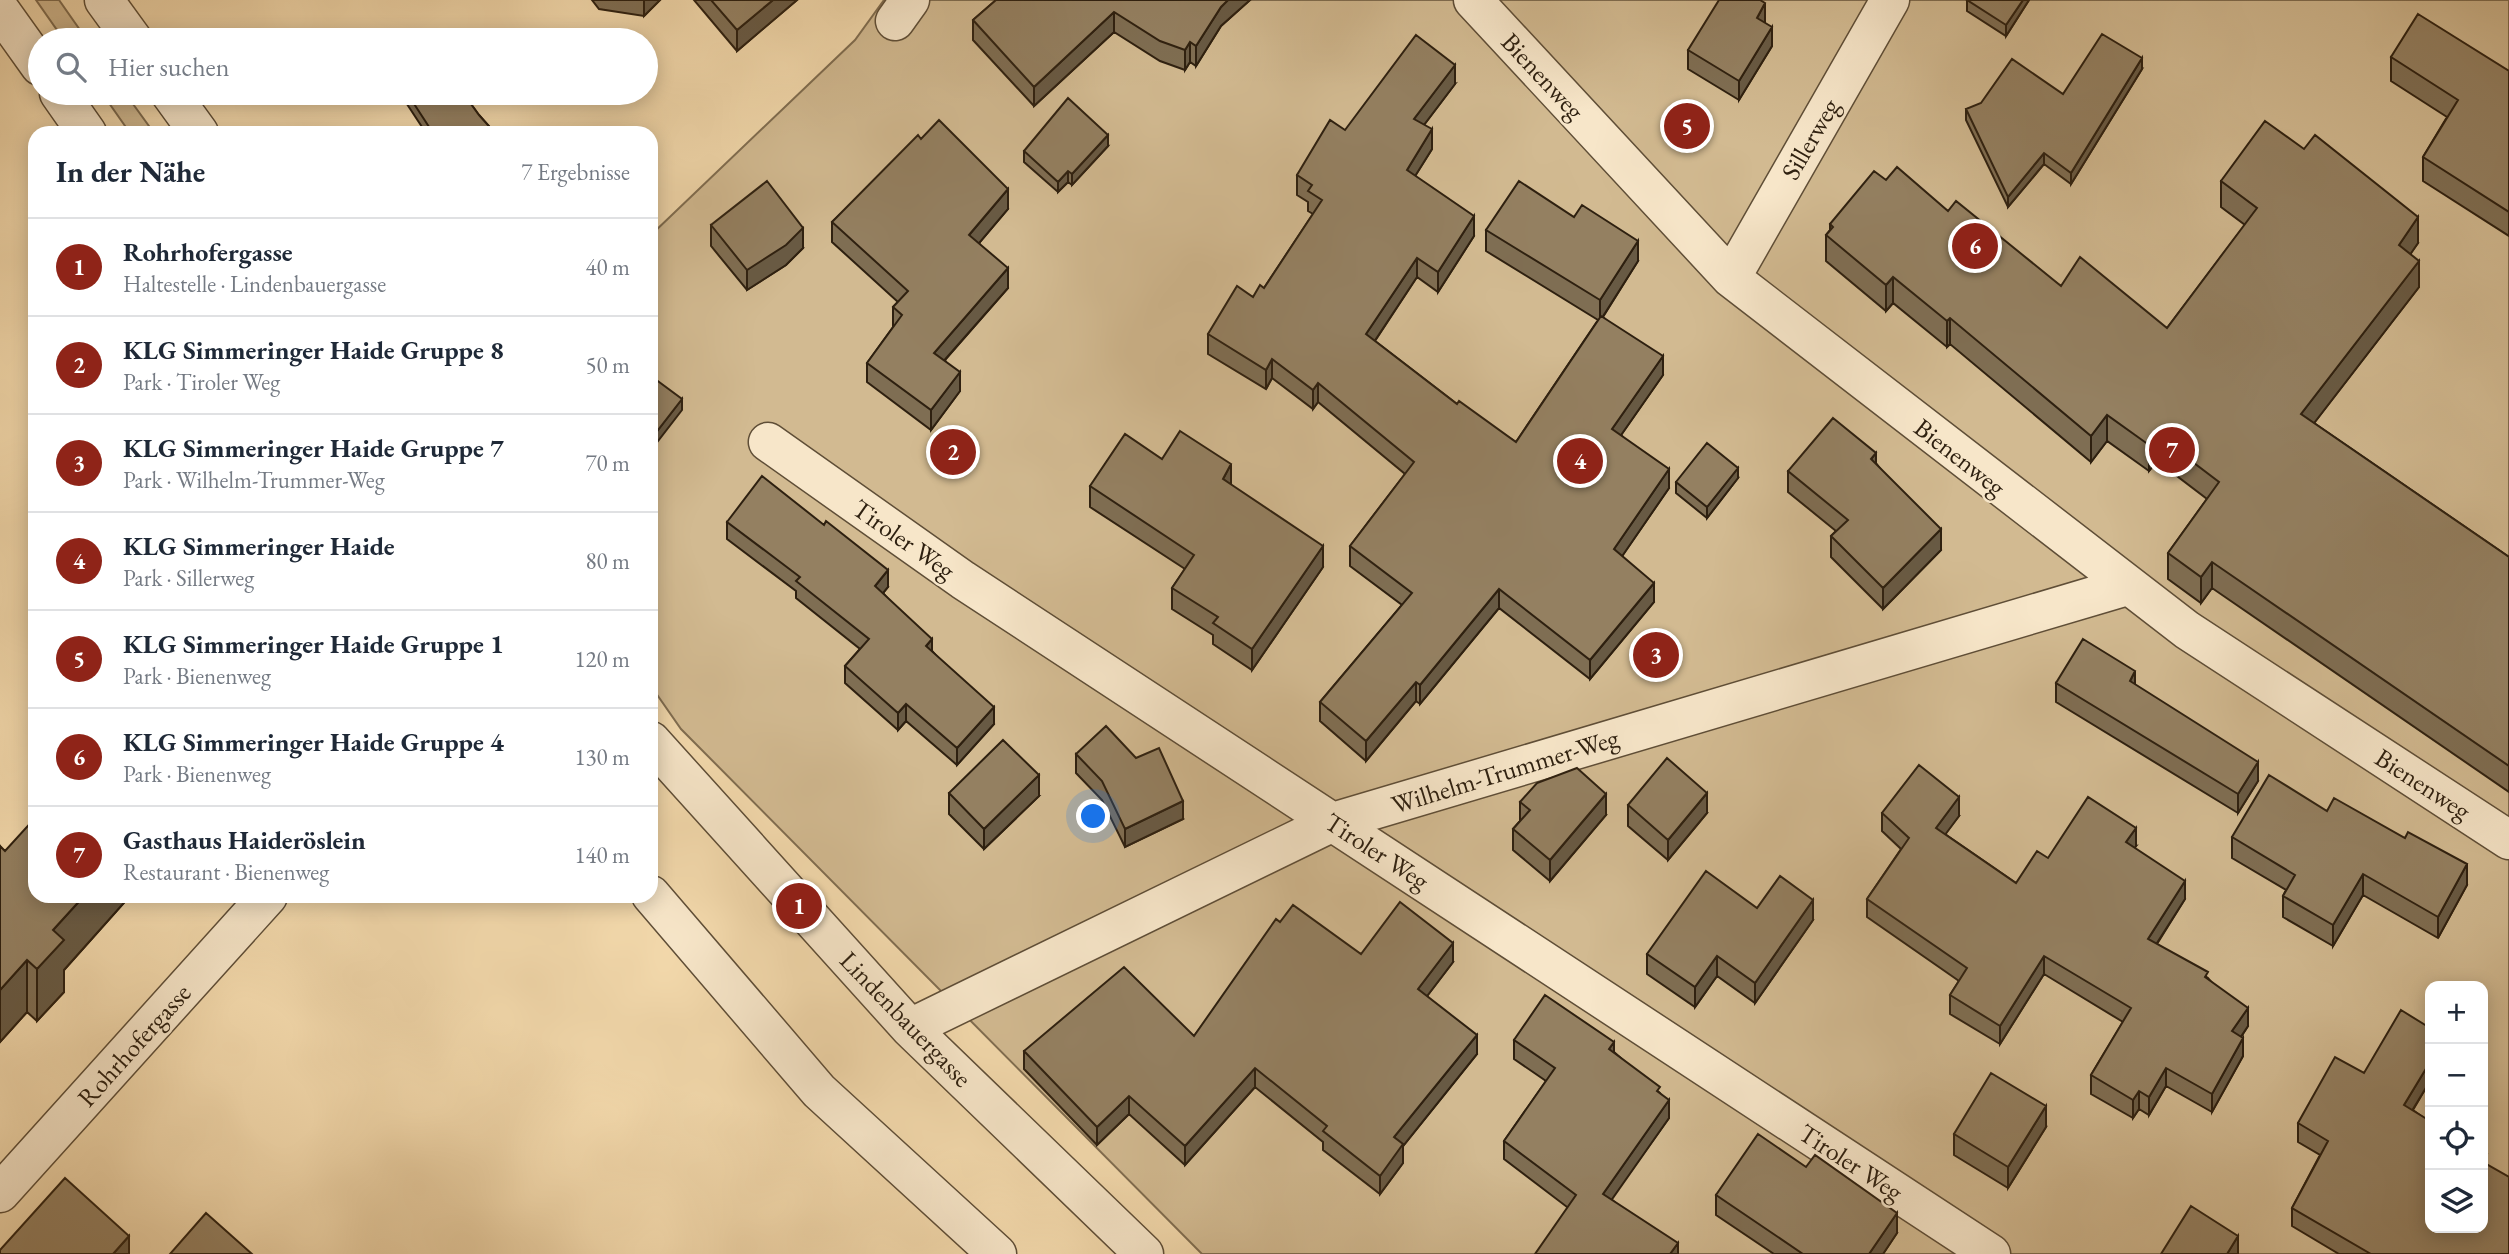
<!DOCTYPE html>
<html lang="de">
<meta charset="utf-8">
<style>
body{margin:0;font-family:"EB Garamond",serif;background:#f6f6f7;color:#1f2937}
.controls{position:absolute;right:21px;bottom:21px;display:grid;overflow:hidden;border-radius:14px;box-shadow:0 4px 18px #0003}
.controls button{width:63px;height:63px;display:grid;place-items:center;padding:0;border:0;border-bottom:2px solid #e0e1e3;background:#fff;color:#1f2937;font:35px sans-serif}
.you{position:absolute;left:1094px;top:817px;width:24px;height:24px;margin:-18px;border:5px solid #fff;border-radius:50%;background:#1a73e8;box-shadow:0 0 0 10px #1a73e833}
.badge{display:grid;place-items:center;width:46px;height:46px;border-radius:50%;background:#8f2418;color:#fff;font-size:23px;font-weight:700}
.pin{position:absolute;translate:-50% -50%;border:4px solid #fff;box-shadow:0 2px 7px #0006}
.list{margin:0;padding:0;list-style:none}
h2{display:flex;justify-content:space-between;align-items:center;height:91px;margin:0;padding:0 28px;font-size:30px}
h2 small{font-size:23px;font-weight:400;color:#747a83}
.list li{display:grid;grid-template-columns:46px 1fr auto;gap:21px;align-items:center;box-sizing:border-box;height:98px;padding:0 28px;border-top:2px solid #e0e1e3}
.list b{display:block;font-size:26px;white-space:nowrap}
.list p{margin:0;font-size:23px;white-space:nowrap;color:#747a83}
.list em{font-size:23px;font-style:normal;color:#747a83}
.icon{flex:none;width:38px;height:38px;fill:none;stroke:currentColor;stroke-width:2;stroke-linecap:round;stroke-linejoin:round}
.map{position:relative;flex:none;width:2509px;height:1254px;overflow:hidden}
.search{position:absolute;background:#fff;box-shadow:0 4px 18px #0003;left:28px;top:28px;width:630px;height:77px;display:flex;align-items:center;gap:18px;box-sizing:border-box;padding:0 24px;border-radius:38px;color:#747a83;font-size:26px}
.panel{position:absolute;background:#fff;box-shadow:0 4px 18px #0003;left:28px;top:126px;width:630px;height:777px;border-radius:21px}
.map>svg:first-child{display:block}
.green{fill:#d2ba91;stroke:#806d50;stroke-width:2;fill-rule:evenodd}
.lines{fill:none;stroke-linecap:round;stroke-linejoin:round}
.minor-casing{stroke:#5f4e37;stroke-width:41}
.minor{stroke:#f7e6c9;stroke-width:38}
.wall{fill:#7f6e53;stroke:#2e2010;stroke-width:2}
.shaded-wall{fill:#685a44;stroke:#2e2010;stroke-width:2}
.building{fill:#948061;stroke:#2e2010;stroke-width:2}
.labels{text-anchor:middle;stroke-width:5;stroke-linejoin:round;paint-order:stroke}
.street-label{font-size:26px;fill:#2e2010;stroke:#f7e6c9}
</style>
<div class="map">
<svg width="2509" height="1254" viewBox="0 0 2509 1254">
<rect width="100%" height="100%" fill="#f3d9ac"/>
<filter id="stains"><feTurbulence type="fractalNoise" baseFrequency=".00286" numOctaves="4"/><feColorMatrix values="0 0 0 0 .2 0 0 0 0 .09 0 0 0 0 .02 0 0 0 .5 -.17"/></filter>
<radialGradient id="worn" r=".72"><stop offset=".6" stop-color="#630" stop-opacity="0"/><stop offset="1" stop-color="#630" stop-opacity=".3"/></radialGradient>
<!-- green -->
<path class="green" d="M36 0H59L87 40H64Z
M884 0H2509V1254H1202L681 729 651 686V235L855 40ZM2430 986H2483V1228H2430Z
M102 93H125L154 133H130Z"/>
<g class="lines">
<defs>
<path id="minor" d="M104 0 133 40
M1473 0 1731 278 2187 630 2509 840
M0 10 40 66
M895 21 910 0
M59 93 87 133
M170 93 199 133
M1731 278 1890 0
M768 442 963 580 1991 1254
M651 741 910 1028 1144 1254
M651 895 819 1091 997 1254
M910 1028 1333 822 2127 586
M0 1193 268 896"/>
</defs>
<!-- minor casing -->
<use href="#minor" class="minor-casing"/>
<!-- minor -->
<use href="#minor" class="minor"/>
</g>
<!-- wall -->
<path class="wall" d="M592 0H660L644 16 599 9Z
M694 0H797L737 51Z
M996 0H1250L1221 26 1196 66 1190 62 1185 70 1160 61 1114 32 1034 106 973 40V20Z
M1967 0H2029L2006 36 1967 11Z
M1765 23 1772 46 1739 100 1688 69V50Z
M2391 57 2509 71V236L2423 181V157L2447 117 2391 81Z
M2142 69 2071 184 2044 164 2008 207 1966 120V109L2063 94Z
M1455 84 1424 125 1432 149 1415 176 1474 236 1438 292 1417 277 1375 341 1457 404 1516 442 1598 320 1486 251V230L1638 261 1603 317 1663 375 1621 435 1669 488 1622 556 1654 602 1590 679 1499 608 1420 704 1416 701 1366 761 1320 721V702L1402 605 1350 566V546L1405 474 1318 402 1313 409 1272 378 1266 389 1208 354V334L1264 288 1313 214 1308 211V202L1297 195V175L1345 130Z
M401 93H463L479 115 495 133H426L401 95Z
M921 139 1008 209 979 243 1008 288 945 360 960 391 931 430 867 382V363L893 327V307L898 302 832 242V222Z
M1108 146 1072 185 1068 182 1058 192 1024 162V151Z
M1886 180 1948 211 2061 286 2167 328 2245 225 2221 207V181L2418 243 2410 254 2419 287 2314 423 2509 557V792L2212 588 2201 603 2168 579V553L2207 499 2157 461 2149 471 2107 441 2091 462 1950 344 1947 347 1893 303 1886 311 1826 261V235L1830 230V224Z
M711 225 803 248 786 265 747 290 711 246Z
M1162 459 1231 485 1323 567 1252 670 1213 644V635L1172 609V588L1185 569 1090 507V486Z
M1876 463 1941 550 1883 609 1831 557V536L1836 531 1788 492V471Z
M1738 478 1707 518 1676 493V482Z
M727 522 888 587 883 593 994 724 957 765 906 721 898 730 845 683V666L860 649 796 598V591L727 539Z
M2056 683 2258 781 2238 813 2056 702Z
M1076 754 1183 819 1125 847 1102 800 1076 773Z
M949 793 1039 796 984 849 949 814Z
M1520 802 1606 815 1550 881 1513 850V829L1520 821Z
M1628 805 1707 813 1668 860 1628 826Z
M2327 811 2467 885 2438 938 2363 895 2333 946 2283 917V896L2286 890 2232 858V837Z
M1882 813 1959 816 1945 834 2016 883 2048 858 2136 846 2134 848 2185 899 2157 944 2208 978 2248 1026 2241 1037 2243 1056 2212 1112 2166 1086 2149 1115 2139 1109 2133 1118 2091 1094V1075L2123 1022 2044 974 2000 1044 1950 1014V995L1959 981 1867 917V899L1901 849 1882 831Z
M0 846 35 896H130L64 970V992L37 1021 27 1012 0 1042Z
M1757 908 1813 920 1755 1003 1717 976 1695 1007 1647 974V954Z
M1280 922 1361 954 1453 962 1427 996 1477 1054 1403 1146V1163L1380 1194 1323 1150V1142L1255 1087 1185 1165 1129 1114 1097 1145 1024 1069V1051L1194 1036Z
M1514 1040 1614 1052 1660 1093 1669 1118 1611 1199 1678 1254 1567 1207 1504 1159V1141L1546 1081 1514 1059Z
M2364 1073 2430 1081 2413 1110 2487 1164 2509 1254H2339L2292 1226V1208L2320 1155 2298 1142V1123Z
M2046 1127 2008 1188 1954 1155V1134Z
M1716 1195 1897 1233 1883 1254H1774L1716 1215Z"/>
<!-- shaded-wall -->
<path class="shaded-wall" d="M644 0H660L644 16Z
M773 0H797L737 51V30Z
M1228 0H1250L1221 26 1196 66V46L1221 7Z
M2023 0H2029L2006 36V25Z
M1765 3V22L1757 37V18Z
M1114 12V32L1034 106V87Z
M1772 27V46L1739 100V81Z
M1190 42V62L1185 70V50Z
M2142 58V69L2071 184V173Z
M1455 65V84L1414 138V119Z
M1432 129V149L1407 189V170Z
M1108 135V146L1072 185V174Z
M2044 153V164L2008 207V197Z
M1068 171V182L1058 192V182Z
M1008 189V209L969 255V235Z
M1474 216V236L1438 292V272Z
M2418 217V243L2399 271V245Z
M803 228V248L786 265 747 290V270Z
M1638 241V261L1600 321V300Z
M1417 258V277L1366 354V334Z
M2419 261V287L2301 440V414Z
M1008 268V288L934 372V353Z
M1893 277V303L1886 311V285Z
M1950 318V344L1947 347V321Z
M1663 356V375L1612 448V429Z
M1272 359V378L1266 389V370Z
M960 372V391L931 430V410Z
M1318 383V402L1313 409V390Z
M682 399V410L651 450V439Z
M2107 415V441L2091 462V436Z
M2157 435V461L2149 471V445Z
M1876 453V474L1871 459Z
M1231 464V485L1223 479Z
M1738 468V478L1707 518V507Z
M1669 469V488L1614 568V549Z
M1941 529V550L1883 609V588Z
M1323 546V567L1252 670V649Z
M2212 562V588L2201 603V577Z
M888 570V587L875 603V586Z
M1654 583V602L1590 679V660Z
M1499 589V608L1420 704V685Z
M932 639V656L926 646Z
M2135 671V691L2130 681Z
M1416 682V701L1366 761V741Z
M906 704V721L898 730V713Z
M994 707V724L957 765V748Z
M2258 762V781L2238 813V794Z
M1039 775V796L984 849V829Z
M1707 793V813L1668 860V840Z
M1606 794V815L1550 881V860Z
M1959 797V816L1936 847V828Z
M1183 801V819L1125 847V829Z
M2136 828V846L2126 861V842Z
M2467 864V885L2438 938V917Z
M2363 874V895L2333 946V925Z
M2185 881V899L2148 957V939Z
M84 896H130L64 970V992L37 1021V969L53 930Z
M1813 900V920L1755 1003V983Z
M1453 943V962L1418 1008V989Z
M1717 956V976L1695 1007V987Z
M2044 956V974L2000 1044V1026Z
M27 960V1012L0 1042V990Z
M2248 1008V1026L2232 1050V1031Z
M1477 1035V1054L1403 1146V1163L1380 1194V1176L1394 1137Z
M2243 1038V1056L2212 1112V1094Z
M1614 1042V1060L1609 1049Z
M2430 1062V1081L2404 1124V1105Z
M1255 1068V1087L1185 1165V1146Z
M2166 1068V1086L2149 1115V1097Z
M2139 1091V1109L2133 1118V1100Z
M1129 1096V1114L1097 1145V1127Z
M1669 1100V1118L1603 1212V1194Z
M2046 1106V1127L2008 1188V1167Z
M1897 1213V1233L1883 1254H1869Z
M129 1236V1254H113Z
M2238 1236V1254H2227Z
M1678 1243V1254H1670Z"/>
<!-- building -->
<path class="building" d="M711 0H773L737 30Z
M996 0H1228L1221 7 1196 46 1190 42 1185 50 1160 41 1114 12 1034 87 973 20Z
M1719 0H1760L1765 3 1757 18 1772 27 1739 81 1688 50Z
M1967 0H2023L2006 25Z
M2418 14 2509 71V212L2423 157 2458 100 2391 57Z
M2102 34 2142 58 2071 173 2044 153 2008 197 1966 109 1981 103 2012 59 2063 94Z
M1416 35 1455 65 1414 119 1432 129 1407 170 1474 216 1438 272 1417 258 1366 334 1457 404 1459 401 1516 442 1601 316 1663 356 1612 429 1669 469 1614 549 1654 583 1590 660 1499 589 1420 685 1416 682 1366 741 1320 702 1412 593 1350 546 1414 462 1318 383 1313 390 1272 359 1266 370 1208 334 1237 286 1253 297 1260 285 1264 288 1322 200 1308 191 1312 185 1297 175 1330 120 1345 130Z
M407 93H463L479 115 495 133H433Z
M1068 98 1108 135 1072 174 1068 171 1058 182 1024 151Z
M939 120 1008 189 969 235 1008 268 934 353 960 372 931 410 867 363 902 315 893 307 908 291 832 222 918 135 921 139Z
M2265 121 2304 149 2315 135 2418 217 2399 245 2419 261 2301 414 2509 557V766L2212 562 2201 577 2168 553 2219 482 2157 435 2149 445 2107 415 2091 436 1950 318 1947 321 1893 277 1886 285 1826 235 1833 227 1830 224 1874 171 1886 180 1897 167 1948 211 1956 201 2061 286 2080 257 2167 328 2257 208 2221 181Z
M767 181 803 228 786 245 747 270 711 225Z
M1519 181 1574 217 1582 205 1638 241 1600 300 1486 230Z
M651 376 682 399 651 439Z
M1833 418 1876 453 1871 459 1941 529 1883 588 1831 536 1848 520 1788 471Z
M1180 431 1231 464 1223 479 1323 546 1252 649 1213 623 1218 617 1172 588 1194 555 1090 486 1125 434 1162 459Z
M1707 443 1738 468 1707 507 1676 482Z
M762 476 824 525 826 521 888 570 875 586 932 639 926 646 994 707 957 748 906 704 898 713 845 666 869 639 796 581 800 577 727 522Z
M2083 639 2135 671 2130 681 2258 762 2238 794 2056 683Z
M1106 726 1136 758 1159 748 1183 801 1125 829 1102 781 1076 754Z
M1003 740 1039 775 984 829 949 793Z
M1667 758 1707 793 1668 840 1628 805Z
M1919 765 1959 797 1936 828 2016 883 2037 851 2048 858 2088 797 2136 828 2126 842 2185 881 2148 939 2208 972 2205 977 2248 1008 2232 1031 2243 1038 2212 1094 2166 1068 2149 1097 2139 1091 2133 1100 2091 1075 2131 1008 2044 956 2000 1026 1950 995 1967 968 1867 899 1909 838 1882 813Z
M1577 768 1606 794 1550 860 1513 829 1530 810 1520 802 1537 783Z
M2269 775 2327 811 2334 798 2405 838 2408 832 2467 864 2438 917 2363 874 2333 925 2283 896 2295 875 2232 837Z
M35 818V896H84L53 930 64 940 37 969 27 960 0 990V846L5 851Z
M1706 871 1757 908 1780 876 1813 900 1755 983 1717 956 1695 987 1647 954Z
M1400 902 1453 943 1418 989 1477 1035 1394 1137 1403 1144 1380 1176 1323 1131 1327 1126 1255 1068 1185 1146 1129 1096 1097 1127 1024 1051 1124 967 1194 1036 1276 919 1280 922 1293 905 1361 954Z
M1545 995 1614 1042 1609 1049 1660 1087 1657 1091 1669 1100 1603 1194 1678 1243 1670 1254H1535L1576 1195 1504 1141 1555 1068 1514 1040Z
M2401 1010 2430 1028V1062L2404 1105 2430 1121V1228H2483V1152L2487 1154 2483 1162 2509 1177V1254H2371L2292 1208 2328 1141 2298 1123 2335 1057 2364 1073Z
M1991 1073 2046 1106 2008 1167 1954 1134Z
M1758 1134 1806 1167 1815 1155 1897 1213 1869 1254H1803L1716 1195Z
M65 1178 129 1236 113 1254H0V1250Z
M2191 1206 2238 1236 2227 1254H2161Z
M206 1213 252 1254H170Z"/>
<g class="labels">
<!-- street labels -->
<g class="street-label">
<text transform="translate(1543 76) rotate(47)" y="9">Bienenweg</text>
<text transform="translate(1810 139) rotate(-60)" y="9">Sillerweg</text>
<text transform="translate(1960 457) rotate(38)" y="9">Bienenweg</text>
<text transform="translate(904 539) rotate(35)" y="9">Tiroler Weg</text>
<text transform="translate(1505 771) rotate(-17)" y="9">Wilhelm-Trummer-Weg</text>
<text transform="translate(2423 784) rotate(33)" y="9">Bienenweg</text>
<text transform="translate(1377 851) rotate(33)" y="9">Tiroler Weg</text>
<text transform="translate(906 1019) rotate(46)" y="9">Lindenbauergasse</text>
<text transform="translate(134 1045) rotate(-48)" y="9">Rohrhofergasse</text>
<text transform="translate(1851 1162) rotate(33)" y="9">Tiroler Weg</text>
</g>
</g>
<rect width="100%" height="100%" filter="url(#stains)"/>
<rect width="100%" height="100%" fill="url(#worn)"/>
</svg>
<div class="controls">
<button>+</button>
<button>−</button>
<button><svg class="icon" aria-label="locate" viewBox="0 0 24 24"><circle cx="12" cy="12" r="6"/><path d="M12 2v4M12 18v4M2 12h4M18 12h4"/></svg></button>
<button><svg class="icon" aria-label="layers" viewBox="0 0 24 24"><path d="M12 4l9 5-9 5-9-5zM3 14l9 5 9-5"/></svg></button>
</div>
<div class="you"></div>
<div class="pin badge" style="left:799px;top:906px">1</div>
<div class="pin badge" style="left:953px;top:452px">2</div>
<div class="pin badge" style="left:1656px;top:655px">3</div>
<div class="pin badge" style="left:1580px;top:461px">4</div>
<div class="pin badge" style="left:1687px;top:126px">5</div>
<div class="pin badge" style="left:1975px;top:246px">6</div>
<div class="pin badge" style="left:2172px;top:450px">7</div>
<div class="search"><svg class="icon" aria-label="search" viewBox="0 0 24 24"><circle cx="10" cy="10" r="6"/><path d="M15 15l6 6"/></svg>Hier suchen</div>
<section class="panel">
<h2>In der Nähe<small>7 Ergebnisse</small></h2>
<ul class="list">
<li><span class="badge">1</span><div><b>Rohrhofergasse</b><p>Haltestelle · Lindenbauergasse</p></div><em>40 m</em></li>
<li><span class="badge">2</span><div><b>KLG Simmeringer Haide Gruppe 8</b><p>Park · Tiroler Weg</p></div><em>50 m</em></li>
<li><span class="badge">3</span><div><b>KLG Simmeringer Haide Gruppe 7</b><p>Park · Wilhelm-Trummer-Weg</p></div><em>70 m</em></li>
<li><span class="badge">4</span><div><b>KLG Simmeringer Haide</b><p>Park · Sillerweg</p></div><em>80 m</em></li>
<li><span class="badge">5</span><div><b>KLG Simmeringer Haide Gruppe 1</b><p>Park · Bienenweg</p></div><em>120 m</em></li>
<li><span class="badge">6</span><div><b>KLG Simmeringer Haide Gruppe 4</b><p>Park · Bienenweg</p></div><em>130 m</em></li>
<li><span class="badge">7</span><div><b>Gasthaus Haideröslein</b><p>Restaurant · Bienenweg</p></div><em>140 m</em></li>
</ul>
</section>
</div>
